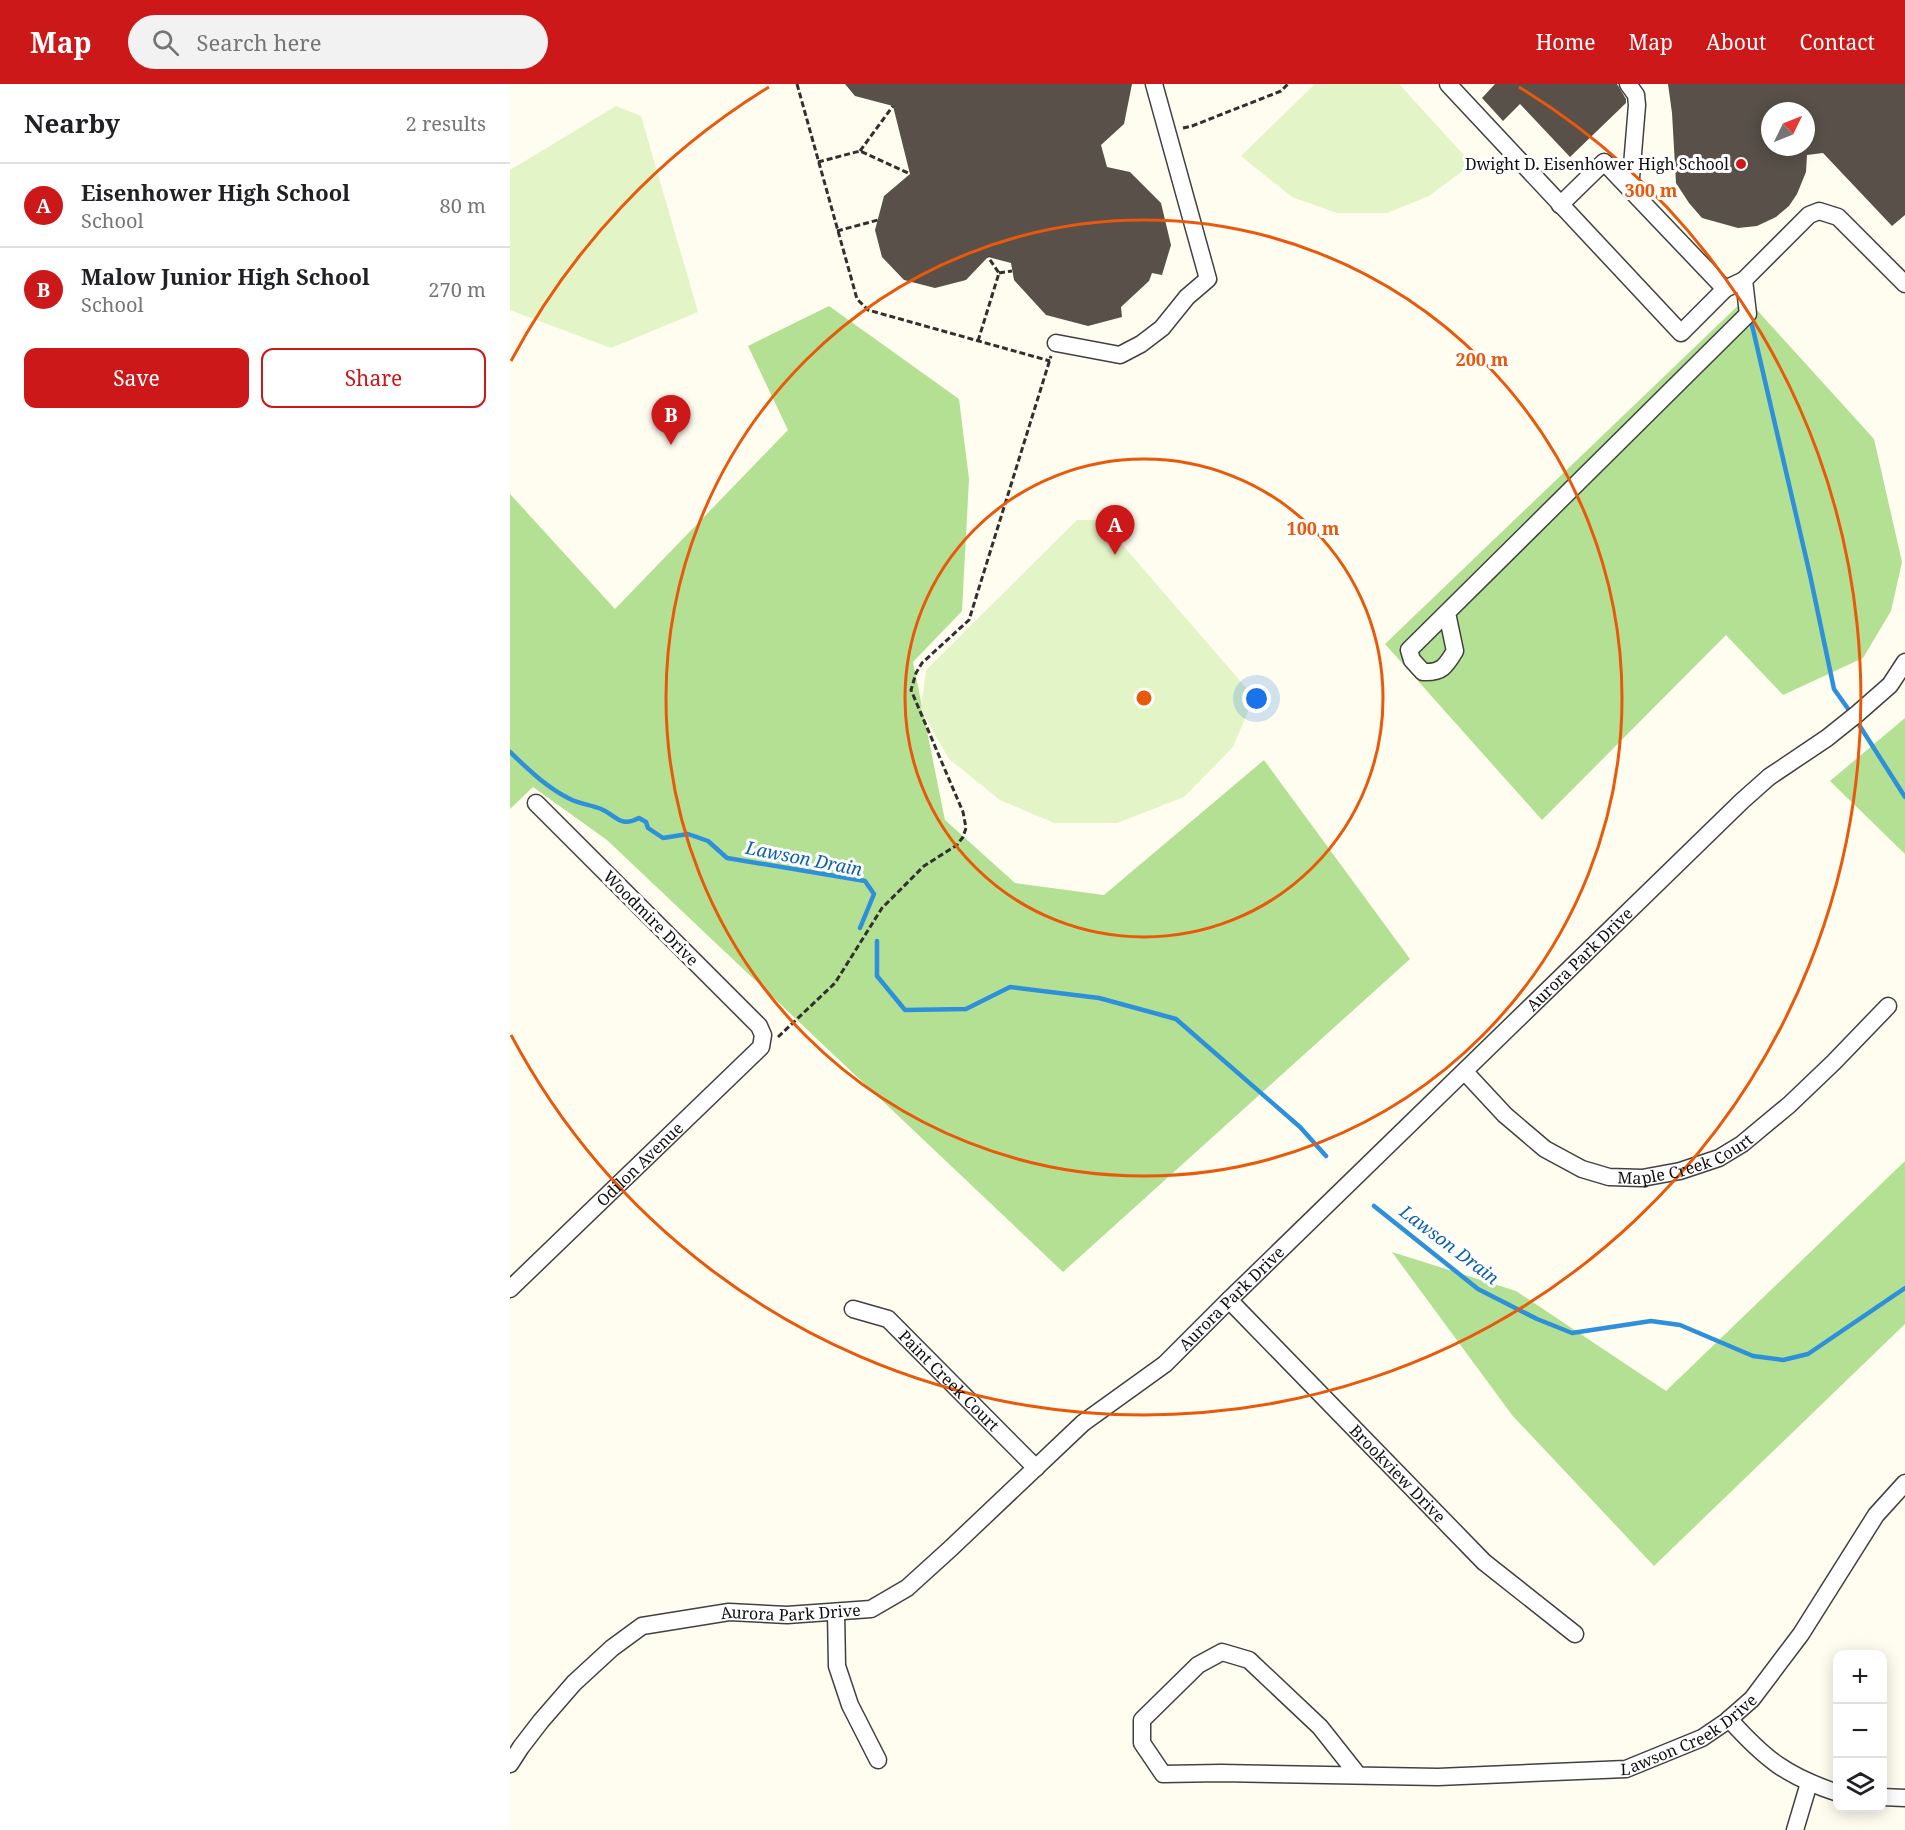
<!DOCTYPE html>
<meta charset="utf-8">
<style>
body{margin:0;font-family:"Noto Serif",serif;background:#f2f2f2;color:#202124}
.controls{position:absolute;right:18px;bottom:18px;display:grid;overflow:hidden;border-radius:12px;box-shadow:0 3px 15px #0003}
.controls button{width:54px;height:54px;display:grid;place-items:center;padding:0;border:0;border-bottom:2px solid #e0e0e0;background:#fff;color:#202124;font:30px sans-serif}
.compass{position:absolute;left:1251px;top:18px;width:54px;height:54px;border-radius:50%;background:#fff;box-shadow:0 3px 15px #0003;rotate:47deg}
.you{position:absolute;left:747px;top:615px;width:21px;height:21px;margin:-15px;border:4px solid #fff;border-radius:50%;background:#1a73e8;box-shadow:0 0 0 9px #1a73e833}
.badge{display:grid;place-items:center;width:39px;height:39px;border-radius:50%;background:#cd181a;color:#fff;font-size:20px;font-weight:700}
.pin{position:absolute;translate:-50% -50px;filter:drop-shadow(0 2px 3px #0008)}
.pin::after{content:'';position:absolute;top:32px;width:21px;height:18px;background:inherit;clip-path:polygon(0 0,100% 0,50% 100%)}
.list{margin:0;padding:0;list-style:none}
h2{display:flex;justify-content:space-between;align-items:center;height:78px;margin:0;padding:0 24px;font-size:26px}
h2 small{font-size:20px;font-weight:400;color:#757577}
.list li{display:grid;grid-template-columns:39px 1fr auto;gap:18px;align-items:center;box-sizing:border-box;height:84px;padding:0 24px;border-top:2px solid #e0e0e0}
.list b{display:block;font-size:22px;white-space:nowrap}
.list p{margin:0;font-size:20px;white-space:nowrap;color:#757577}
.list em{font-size:20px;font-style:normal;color:#757577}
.actions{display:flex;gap:12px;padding:18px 24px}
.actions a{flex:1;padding:14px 0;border:2px solid #cd181a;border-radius:12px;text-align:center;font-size:21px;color:#cd181a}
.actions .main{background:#cd181a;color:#fff}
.icon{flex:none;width:33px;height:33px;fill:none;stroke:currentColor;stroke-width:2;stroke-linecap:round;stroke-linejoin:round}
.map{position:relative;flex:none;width:1395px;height:1746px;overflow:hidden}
header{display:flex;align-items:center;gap:36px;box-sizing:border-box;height:84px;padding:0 30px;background:#cd181a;color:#fff}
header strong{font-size:28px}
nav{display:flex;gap:33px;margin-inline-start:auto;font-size:21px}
.search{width:420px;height:54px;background:#f2f2f2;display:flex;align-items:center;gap:15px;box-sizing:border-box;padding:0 21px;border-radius:33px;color:#757577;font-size:22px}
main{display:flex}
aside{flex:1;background:#fff}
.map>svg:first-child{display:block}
.forest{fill:#b3e092}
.pitch{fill:#e3f4c7}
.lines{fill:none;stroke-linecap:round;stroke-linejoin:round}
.stream{stroke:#2e8fdb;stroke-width:4.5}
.building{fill:#585049;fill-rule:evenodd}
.minor-casing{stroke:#414141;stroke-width:19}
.path{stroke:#303030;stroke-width:3;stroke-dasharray:6 3;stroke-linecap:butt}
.minor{stroke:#fff;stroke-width:16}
.ring{fill:none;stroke:#e8590c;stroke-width:3}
.poi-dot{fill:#cd181a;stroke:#fff;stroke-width:2}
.labels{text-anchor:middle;stroke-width:6;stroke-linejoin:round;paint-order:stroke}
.poi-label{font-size:16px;fill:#0e0e0e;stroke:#fff;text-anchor:end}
.street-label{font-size:16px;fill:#0e0e0e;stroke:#fff}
.water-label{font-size:18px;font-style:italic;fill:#0a60ad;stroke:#fff}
.centre{fill:#e8590c;stroke:#fff;stroke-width:3}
.ring-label{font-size:18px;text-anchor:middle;font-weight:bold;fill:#e8590c;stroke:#fff;stroke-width:6;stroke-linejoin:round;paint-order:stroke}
</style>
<header>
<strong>Map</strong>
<div class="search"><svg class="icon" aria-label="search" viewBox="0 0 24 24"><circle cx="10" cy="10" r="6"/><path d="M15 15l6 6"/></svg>Search here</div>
<nav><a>Home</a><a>Map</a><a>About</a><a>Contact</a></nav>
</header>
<main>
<aside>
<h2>Nearby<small>2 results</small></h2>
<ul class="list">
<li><span class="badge">A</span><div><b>Eisenhower High School</b><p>School</p></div><em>80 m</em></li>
<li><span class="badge">B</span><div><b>Malow Junior High School</b><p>School</p></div><em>270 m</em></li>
</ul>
<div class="actions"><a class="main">Save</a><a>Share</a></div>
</aside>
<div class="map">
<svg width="1395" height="1746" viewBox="0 0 1395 1746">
<rect width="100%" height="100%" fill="#fffdf0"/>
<!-- forest -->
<path class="forest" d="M1236 214 1364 355 1392 478 1381 527 1353 574 1273 611 1216 551 1032 736 875 560Z
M319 222 449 315 459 395 452 527 403 578 435 736 505 799 594 811 754 676 900 875 553 1188 97 756 23 703 0 725V410L105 525 278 346 238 262Z
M1395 634V770L1320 697Z
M1395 1077V1240L1144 1482 1002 1331 882 1168 1006 1207 1156 1307Z"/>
<!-- pitch -->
<path class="pitch" d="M805 0H889L962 80 919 112 877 129H827L782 113 731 72Z
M106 22 131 32 188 228 101 264 0 226V86Z
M567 436H591L744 613 723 663 674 713 607 739H544L490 716 439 675 411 626 416 586Z"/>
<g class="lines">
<!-- stream -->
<path class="stream" d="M1242 241 1300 491 1324 605 1341 629
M1346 636 1395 713
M0 668C19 686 36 703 60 715 70 720 81 721 91 725 107 732 110 744 129 734L136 738 138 744 153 754 178 750 198 757 217 774 355 797 364 810 350 844
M367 857V892L395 926 456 925 500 903 589 914 666 935 790 1043 816 1072
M864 1122 968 1205 1027 1235 1062 1249 1141 1237 1170 1241 1243 1272 1273 1276 1298 1270 1395 1204"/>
</g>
<!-- building -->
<path class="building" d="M335 0H622L614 40 591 61 597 83 620 88 651 119 661 161 652 191 642 189 639 197 611 223 612 233 578 242 536 231 504 196 501 179 478 173 456 196 425 204 394 196 372 173 365 146 374 112 400 90 383 22 345 12Z
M985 0H1107L1116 15V19L1060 73 1010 20 993 37 972 14Z
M1158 0H1395V131L1382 142 1313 69 1297 71 1296 88 1287 110 1279 122 1266 133 1247 142 1228 144 1192 134 1179 119 1166 99 1162 29ZM1260 27H1296V63H1260Z"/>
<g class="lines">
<defs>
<g id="minor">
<path d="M938 0 1171 249 1215 205 1234 196 1299 131 1309 127 1328 133 1395 200"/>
<path d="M1118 0 1126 11 1127 21 1120 106"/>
<path d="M1050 121 1094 78 1215 205"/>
<path d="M546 259 610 271 631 260 652 244 677 213 698 195 644 0"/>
<path d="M937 529 945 567C936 582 932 589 913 588L902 576 899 566 1238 230 1234 196"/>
<path id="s1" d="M955 988 995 1031 1035 1065 1072 1085 1099 1093 1132 1094 1170 1087 1209 1074 1232 1060 1279 1021 1324 978 1378 922"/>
<path id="s2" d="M0 1205 251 963 253 951 249 942 26 719"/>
<path id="s3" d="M719 1216 974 1478 1065 1550"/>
<path id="s4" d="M343 1225 378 1235 526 1384"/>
<path d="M326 1528 327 1582 340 1621 368 1676"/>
<path d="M1219 1635C1255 1675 1276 1692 1328 1709"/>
<path id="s5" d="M0 1680 11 1663 31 1637 64 1599 102 1564 132 1542 219 1528 277 1531 361 1525 397 1504 440 1465 573 1339 655 1280 719 1216 1232 717 1259 693 1317 654 1347 630 1380 601 1395 578"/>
<path id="s6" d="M848 1691 810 1643 739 1576 712 1568 688 1581 632 1636V1659L653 1690 711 1689 928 1693 1116 1685 1192 1654 1217 1637 1242 1615 1291 1550 1366 1431 1395 1399"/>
<path d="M1372 1713 1395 1714"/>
<path d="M1285 1746 1299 1699"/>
</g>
</defs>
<!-- minor casing -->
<use href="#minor" class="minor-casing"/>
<!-- path -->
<path class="path" d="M287 0 347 215 358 226 540 277
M673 44 682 42 771 7 778 0
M350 67 383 22
M308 78 350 67 400 90
M327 147 368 136
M489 189 502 187
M468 257 489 189 478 173
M268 953 325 899 372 824 414 782 447 761 453 753 456 744 453 728 401 606 406 589 412 579 459 536 541 272"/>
<!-- minor -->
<use href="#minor" class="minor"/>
</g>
<!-- distance rings -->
<g class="ring">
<circle cx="634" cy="614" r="239"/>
<circle cx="634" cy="614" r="478"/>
<path d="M1 277A717 717 0 0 1 259 3M1009 3A717 717 0 1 1 1 951"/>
</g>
<!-- markers -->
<circle class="poi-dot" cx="1231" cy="80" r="6"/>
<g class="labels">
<!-- poi labels -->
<g class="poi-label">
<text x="1219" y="86">Dwight D. Eisenhower High School</text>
</g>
<!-- street labels -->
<g class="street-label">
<text transform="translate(141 834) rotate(45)" y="6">Woodmire Drive</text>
<text dy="6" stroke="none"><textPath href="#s5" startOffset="1386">Aurora Park Drive</textPath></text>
<text dy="6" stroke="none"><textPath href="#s1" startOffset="261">Maple Creek Court</textPath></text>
<text dy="6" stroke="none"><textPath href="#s2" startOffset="180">Odilon Avenue</textPath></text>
<text dy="6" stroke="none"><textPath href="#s5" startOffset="900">Aurora Park Drive</textPath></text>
<text dy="6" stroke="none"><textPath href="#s4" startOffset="123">Paint Creek Court</textPath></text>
<text dy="6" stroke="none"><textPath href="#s3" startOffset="242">Brookview Drive</textPath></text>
<text dy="6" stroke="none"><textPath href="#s5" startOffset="342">Aurora Park Drive</textPath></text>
<text dy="6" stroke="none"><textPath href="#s6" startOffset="888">Lawson Creek Drive</textPath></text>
</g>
<!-- water labels -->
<g class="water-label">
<text transform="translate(294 775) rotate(11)" y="6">Lawson Drain</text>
<text transform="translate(939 1161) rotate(37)" y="6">Lawson Drain</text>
</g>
</g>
<circle cx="634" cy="614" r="9" class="centre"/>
<g class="ring-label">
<text x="1141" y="113">300 m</text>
<text x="972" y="282">200 m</text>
<text x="803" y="451">100 m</text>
</g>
</svg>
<div class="controls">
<button>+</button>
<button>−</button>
<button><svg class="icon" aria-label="layers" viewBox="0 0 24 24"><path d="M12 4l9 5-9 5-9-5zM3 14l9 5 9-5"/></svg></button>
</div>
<svg class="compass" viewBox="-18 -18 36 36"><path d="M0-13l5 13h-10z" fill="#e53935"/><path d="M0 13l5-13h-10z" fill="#757577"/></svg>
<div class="you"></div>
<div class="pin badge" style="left:605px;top:471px">A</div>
<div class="pin badge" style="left:161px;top:361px">B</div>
</div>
</main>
